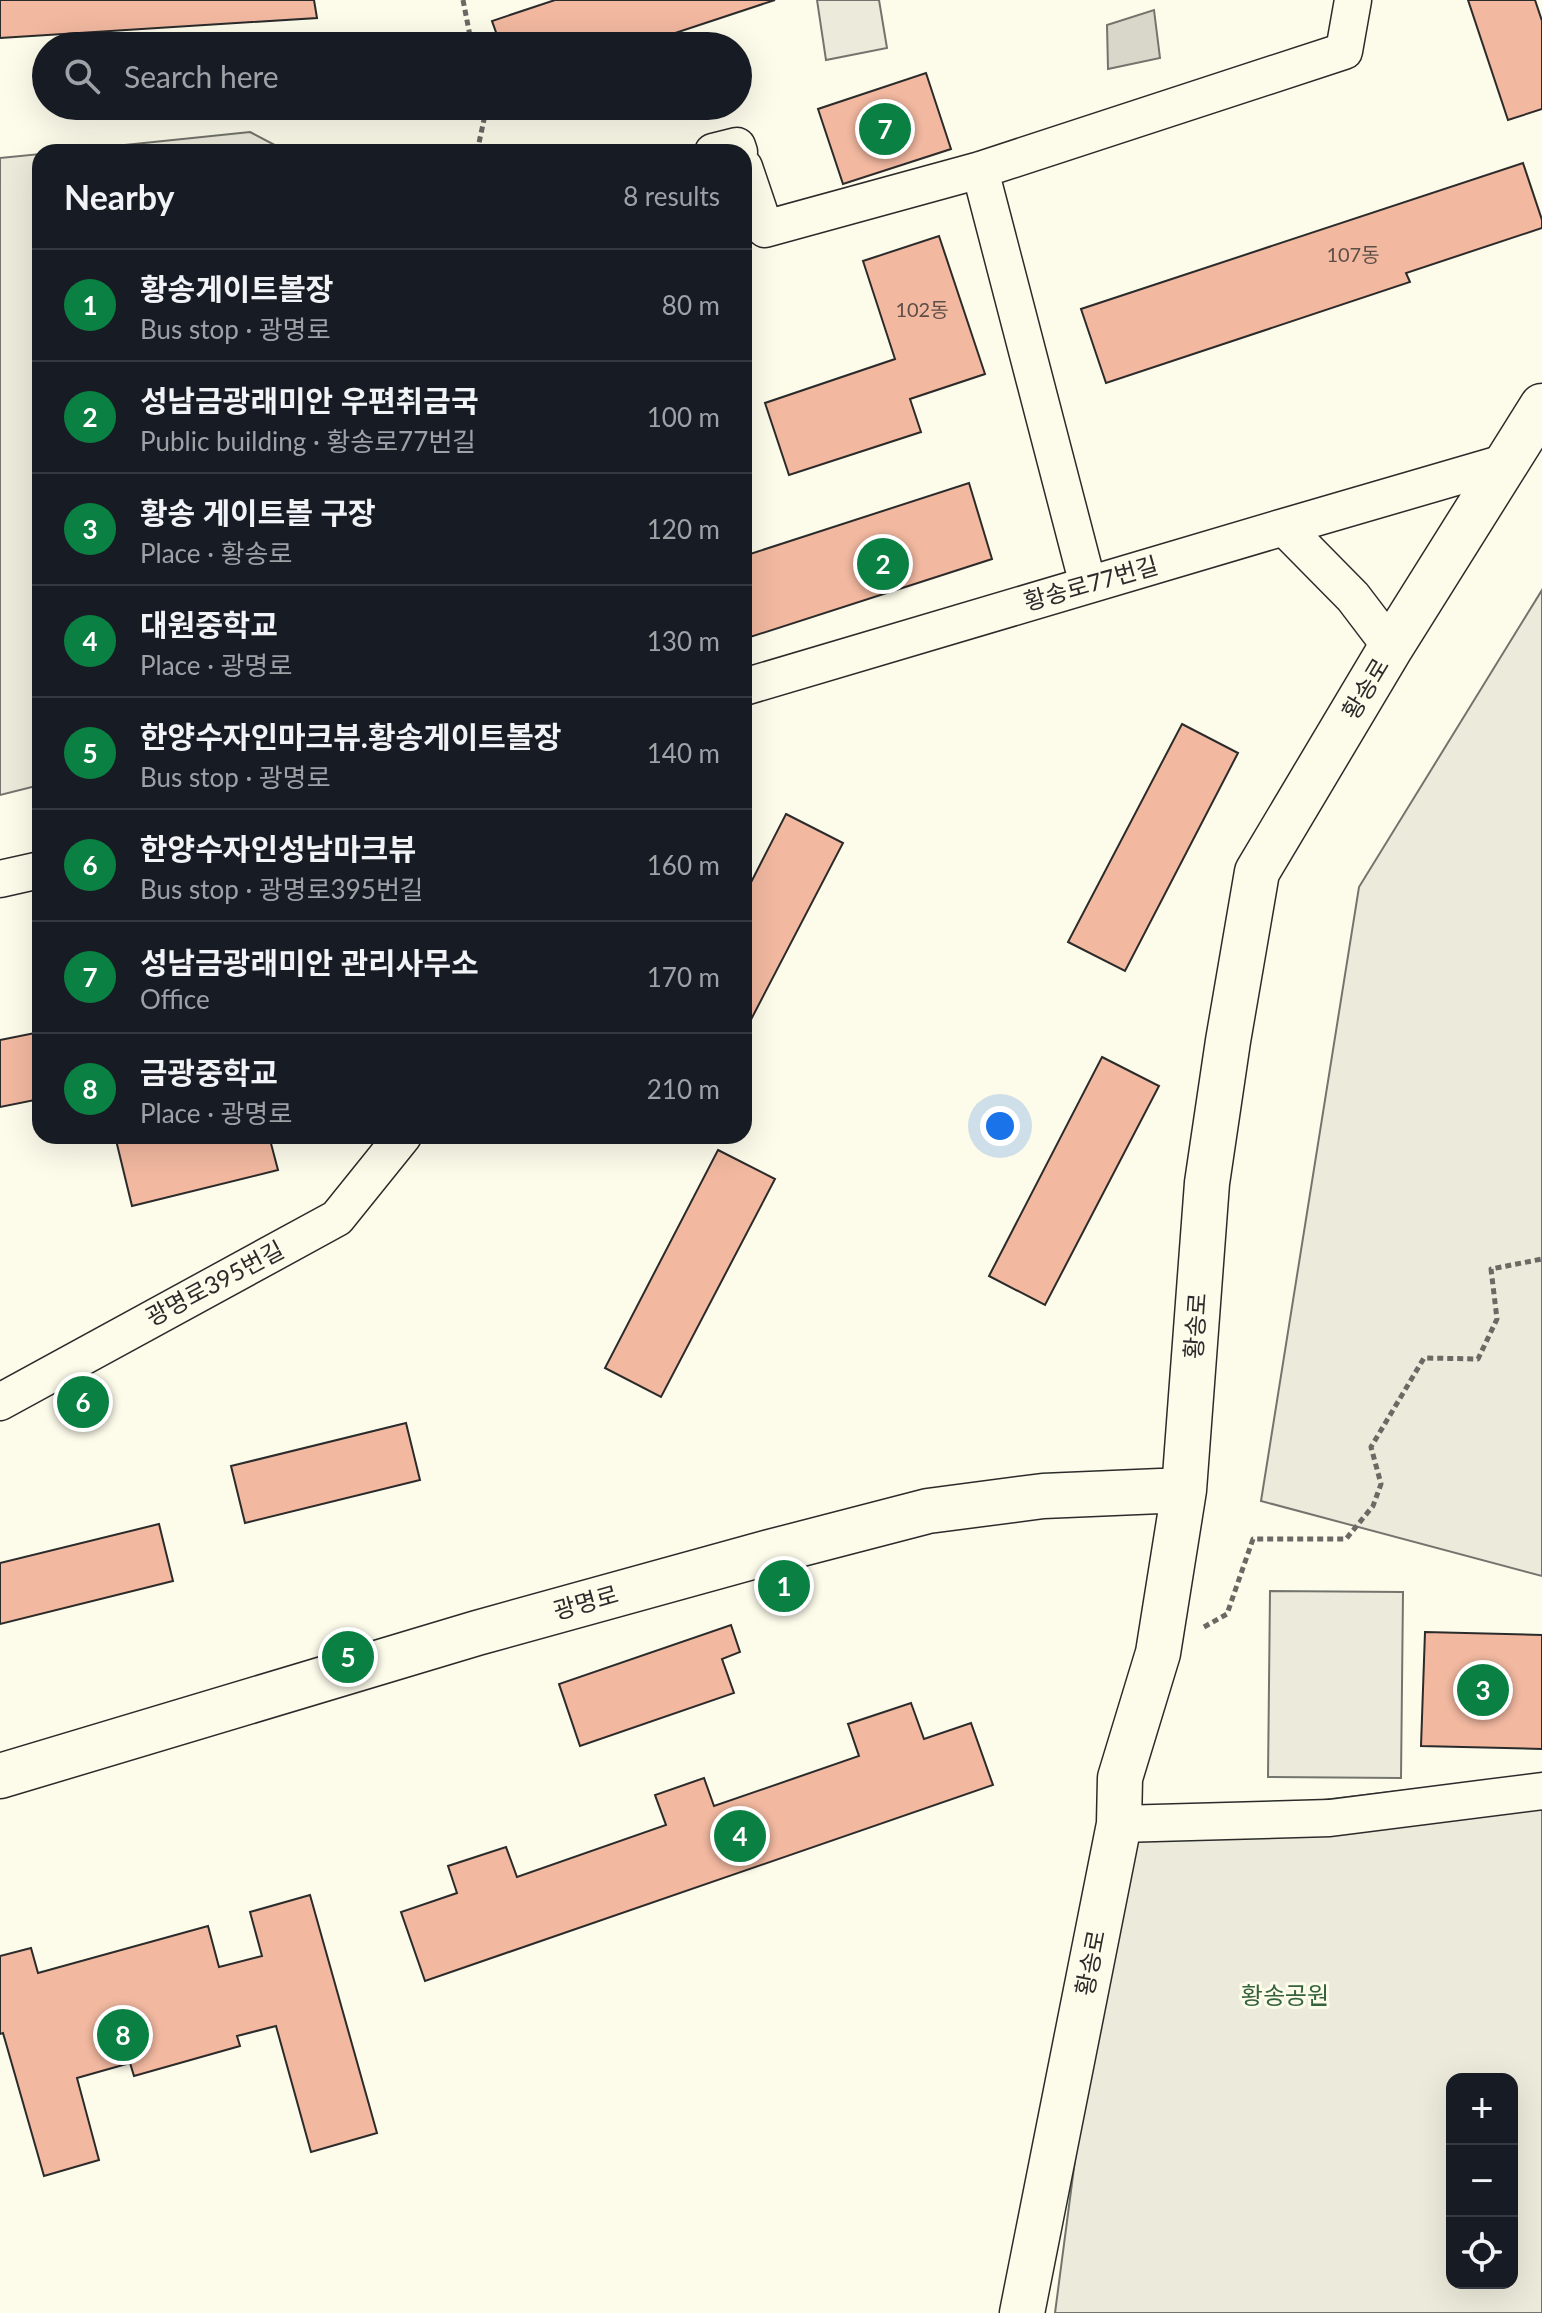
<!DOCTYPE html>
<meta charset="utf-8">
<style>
body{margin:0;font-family:Lato,"Noto Sans KR",sans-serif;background:#20242c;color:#f1f3f6}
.controls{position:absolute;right:24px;bottom:24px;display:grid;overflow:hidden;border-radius:16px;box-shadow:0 8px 32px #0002}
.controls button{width:72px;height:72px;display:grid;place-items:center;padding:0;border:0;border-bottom:2px solid #363941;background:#171b24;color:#f1f3f6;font:40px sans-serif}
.you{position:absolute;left:1000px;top:1126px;width:28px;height:28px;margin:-20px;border:6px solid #fff;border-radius:50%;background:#1a73e8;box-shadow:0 0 0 12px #1a73e833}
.badge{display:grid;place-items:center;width:52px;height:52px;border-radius:50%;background:#0b8043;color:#fff;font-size:26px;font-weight:700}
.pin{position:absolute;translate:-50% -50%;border:4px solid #fff;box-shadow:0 2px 8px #0006}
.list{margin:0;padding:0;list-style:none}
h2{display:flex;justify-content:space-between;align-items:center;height:104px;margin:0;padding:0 32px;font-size:34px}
h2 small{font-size:26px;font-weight:400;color:#9ea1a6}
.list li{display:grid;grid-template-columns:52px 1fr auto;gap:24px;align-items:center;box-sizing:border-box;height:112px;padding:0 32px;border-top:2px solid #363941}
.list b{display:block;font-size:30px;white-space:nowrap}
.list p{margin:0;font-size:26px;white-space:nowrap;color:#9ea1a6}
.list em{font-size:26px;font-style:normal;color:#9ea1a6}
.icon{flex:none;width:44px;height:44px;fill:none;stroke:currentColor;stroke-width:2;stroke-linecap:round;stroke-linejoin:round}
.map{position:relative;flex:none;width:1542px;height:2313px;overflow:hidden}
.search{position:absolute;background:#171b24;box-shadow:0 8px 32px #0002;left:32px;top:32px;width:720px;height:88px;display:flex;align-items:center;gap:20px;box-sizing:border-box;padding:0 28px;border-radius:44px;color:#9ea1a6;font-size:30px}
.panel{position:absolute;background:#171b24;box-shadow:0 8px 32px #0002;left:32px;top:144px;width:720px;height:1000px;border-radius:24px}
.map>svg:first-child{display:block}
.green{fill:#ecebdb;stroke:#74746e;stroke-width:2;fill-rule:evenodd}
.water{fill:#d8d7c9;stroke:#74746e;stroke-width:2}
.building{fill:#f2b8a0;stroke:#2b2b2b;stroke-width:2}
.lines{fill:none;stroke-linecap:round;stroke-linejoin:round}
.street-casing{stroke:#2b2b2b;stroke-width:39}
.secondary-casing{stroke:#2b2b2b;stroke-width:47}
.path{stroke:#6a6964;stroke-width:5;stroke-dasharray:6 4;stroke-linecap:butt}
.street{stroke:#fdfbea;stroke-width:36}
.secondary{stroke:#fdfbea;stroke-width:44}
.labels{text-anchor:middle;stroke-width:6;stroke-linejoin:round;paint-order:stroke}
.number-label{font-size:20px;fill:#5d4e48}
.street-label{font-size:24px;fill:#2b2b2b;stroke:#fdfbea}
.park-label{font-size:24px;fill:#34623c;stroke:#fdfbea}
</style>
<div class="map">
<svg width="1542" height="2313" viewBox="0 0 1542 2313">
<rect width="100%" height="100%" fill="#fdfbea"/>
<!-- green -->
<path class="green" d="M817 0H879L887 48 826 60Z
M250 132 288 152H57Z
M40 154V785L0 795V158Z
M1542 590V1576L1261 1501 1359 887Z
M1270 1591 1403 1592 1401 1778 1268 1777Z
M1542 1774V2313H1055L1119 1824ZM1452 2079H1512V2283H1452Z"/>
<!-- water -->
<path class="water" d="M1154 10 1160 58 1108 69 1107 25Z"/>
<!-- building -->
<path class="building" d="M0 0H314L317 18 0 38Z
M555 0H775L636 46H501L492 21Z
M1468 0H1535L1542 21V109L1508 120Z
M926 73 951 149 843 184 818 109Z
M1523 163 1542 220V228L1406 273 1410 282 1106 383 1081 309Z
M939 236 985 374 910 399 921 432 789 475 765 403 895 359 863 261Z
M969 483 992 559 744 639V556Z
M1182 724 1238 753 1125 971 1068 942Z
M786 814 843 843 744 1033V896Z
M40 1032V1099L0 1107V1040Z
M1102 1057 1159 1086 1045 1305 989 1276Z
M115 1136H269L278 1170 132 1206Z
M718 1150 775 1179 661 1397 605 1368Z
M406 1423 420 1480 245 1523 231 1466Z
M159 1524 173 1581 0 1624V1563Z
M731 1625 740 1652 722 1659 734 1693 580 1746 559 1684Z
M1425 1632 1542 1635V1749L1421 1746Z
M911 1703 924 1739 971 1723 993 1785 425 1981 401 1912 457 1893 448 1866 506 1847 517 1877 666 1825 655 1795 704 1778 714 1806 859 1756 848 1724Z
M310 1895 377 2133 311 2152 276 2026 237 2036 240 2046 134 2076 130 2063 77 2078 99 2160 44 2176 3 2033 0 2034V1956L31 1948 38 1973 208 1926 219 1967 262 1956 250 1912Z"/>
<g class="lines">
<defs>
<path id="street" d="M713 152 737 146 739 152
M744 167 765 229 980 170 1344 51 1353 0
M980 170 1088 585
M1284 527 1507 462
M744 687 1284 527 1353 597 1391 647
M0 879 40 870
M0 1402 337 1218 403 1136
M1119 1824 1330 1818 1542 1791"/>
<path id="secondary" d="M0 1776 477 1633 770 1552 928 1511 1043 1496 1184 1490
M1022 2313 1119 1824 1120 1778 1158 1653 1184 1490 1207 1183 1228 1041 1257 872 1391 647 1542 406"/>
</defs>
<!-- street casing -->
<use href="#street" class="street-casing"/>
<!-- secondary casing -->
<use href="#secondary" class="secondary-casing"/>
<!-- path -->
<path class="path" d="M463 0 472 46
M477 152 485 115 483 106
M1204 1627 1227 1614 1253 1539H1346L1373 1506 1381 1484 1371 1447 1424 1358 1478 1359 1497 1319 1491 1269 1542 1259"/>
<!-- street -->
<use href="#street" class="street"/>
<!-- secondary -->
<use href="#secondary" class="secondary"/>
</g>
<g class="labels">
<!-- number labels -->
<g class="number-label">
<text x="1353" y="262">107동</text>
<text x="922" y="317">102동</text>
</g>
<!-- street labels -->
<g class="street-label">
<text transform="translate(1091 584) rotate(-16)" y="8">황송로77번길</text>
<text transform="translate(1366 689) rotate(-59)" y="8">황송로</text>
<text transform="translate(215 1284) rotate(-28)" y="8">광명로395번길</text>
<text transform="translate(1196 1326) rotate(-86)" y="8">황송로</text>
<text transform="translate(586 1603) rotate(-16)" y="8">광명로</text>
<text transform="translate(1091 1963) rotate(-79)" y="8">황송로</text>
</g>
<!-- park labels -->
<g class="park-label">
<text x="1285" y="2004">황송공원</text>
</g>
</g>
</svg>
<div class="controls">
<button>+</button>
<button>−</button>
<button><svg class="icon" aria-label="locate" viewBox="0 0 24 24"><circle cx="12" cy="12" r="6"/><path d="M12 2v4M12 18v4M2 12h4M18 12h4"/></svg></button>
</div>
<div class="you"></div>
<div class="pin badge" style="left:784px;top:1586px">1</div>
<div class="pin badge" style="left:883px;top:564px">2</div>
<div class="pin badge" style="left:1483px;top:1690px">3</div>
<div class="pin badge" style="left:740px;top:1836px">4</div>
<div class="pin badge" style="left:348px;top:1657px">5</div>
<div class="pin badge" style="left:83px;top:1402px">6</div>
<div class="pin badge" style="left:885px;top:129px">7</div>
<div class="pin badge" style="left:123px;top:2035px">8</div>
<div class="search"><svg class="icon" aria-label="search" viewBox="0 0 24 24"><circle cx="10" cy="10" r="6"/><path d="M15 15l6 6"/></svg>Search here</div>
<section class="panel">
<h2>Nearby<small>8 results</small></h2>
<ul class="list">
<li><span class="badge">1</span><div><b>황송게이트볼장</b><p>Bus stop · 광명로</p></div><em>80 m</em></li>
<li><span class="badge">2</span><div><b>성남금광래미안 우편취금국</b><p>Public building · 황송로77번길</p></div><em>100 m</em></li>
<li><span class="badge">3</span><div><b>황송 게이트볼 구장</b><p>Place · 황송로</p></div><em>120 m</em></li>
<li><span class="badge">4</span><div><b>대원중학교</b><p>Place · 광명로</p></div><em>130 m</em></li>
<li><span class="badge">5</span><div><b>한양수자인마크뷰.황송게이트볼장</b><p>Bus stop · 광명로</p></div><em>140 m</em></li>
<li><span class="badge">6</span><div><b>한양수자인성남마크뷰</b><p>Bus stop · 광명로395번길</p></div><em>160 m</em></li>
<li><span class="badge">7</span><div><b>성남금광래미안 관리사무소</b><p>Office</p></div><em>170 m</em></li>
<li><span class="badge">8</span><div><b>금광중학교</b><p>Place · 광명로</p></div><em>210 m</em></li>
</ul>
</section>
</div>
